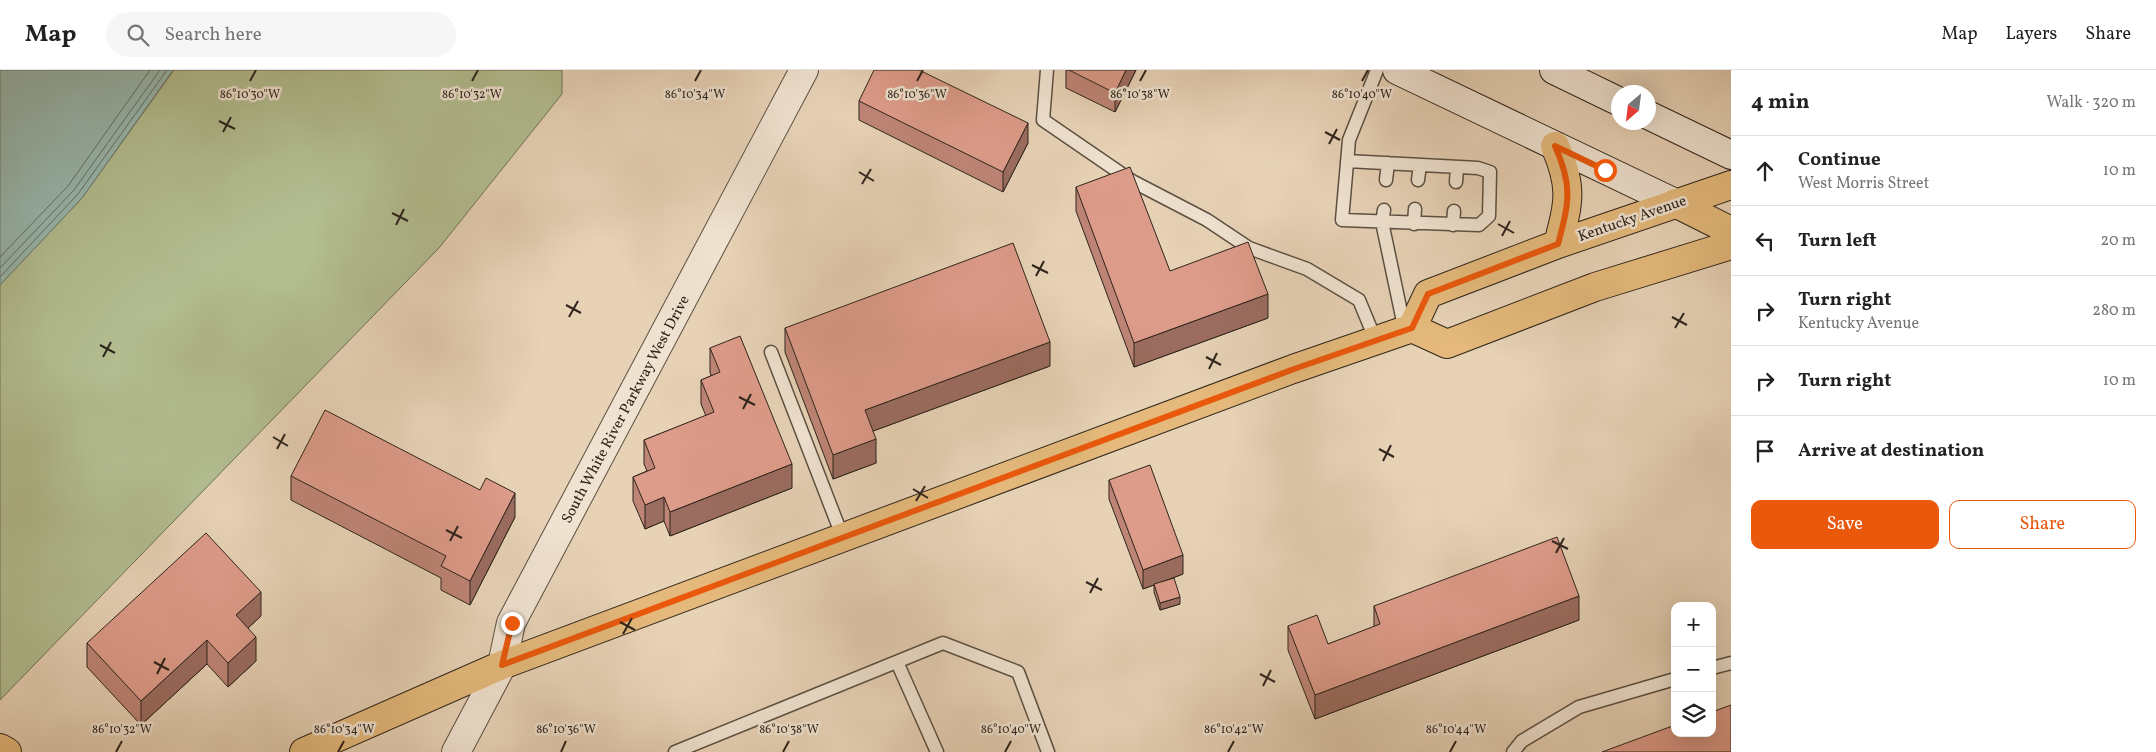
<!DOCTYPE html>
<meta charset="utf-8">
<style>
body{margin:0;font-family:Vollkorn,serif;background:#f6f6f6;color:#222}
.controls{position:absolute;right:15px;bottom:15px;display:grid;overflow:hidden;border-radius:10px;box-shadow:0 5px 20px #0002}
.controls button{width:45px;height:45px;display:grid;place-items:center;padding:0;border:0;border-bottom:1px solid #e0e0e0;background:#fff;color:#222;font:25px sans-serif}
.compass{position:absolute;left:1611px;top:15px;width:45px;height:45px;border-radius:50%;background:#fff;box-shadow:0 5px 20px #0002;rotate:208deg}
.stop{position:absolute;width:15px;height:15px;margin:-11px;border:4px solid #ea580c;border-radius:50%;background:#fff}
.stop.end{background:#ea580c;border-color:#fff;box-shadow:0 1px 5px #0008}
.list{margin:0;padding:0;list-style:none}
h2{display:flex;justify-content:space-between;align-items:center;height:65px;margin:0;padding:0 20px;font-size:21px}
h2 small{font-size:16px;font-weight:400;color:#767676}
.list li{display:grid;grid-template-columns:32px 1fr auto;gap:15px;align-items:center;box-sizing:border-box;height:70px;padding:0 20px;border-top:1px solid #e0e0e0}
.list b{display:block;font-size:19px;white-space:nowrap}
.list p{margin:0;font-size:16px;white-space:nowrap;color:#767676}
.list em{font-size:16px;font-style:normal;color:#767676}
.actions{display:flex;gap:10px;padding:15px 20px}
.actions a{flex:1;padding:11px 0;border:1px solid #ea580c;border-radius:10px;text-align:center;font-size:18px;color:#ea580c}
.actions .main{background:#ea580c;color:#fff}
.icon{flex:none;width:28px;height:28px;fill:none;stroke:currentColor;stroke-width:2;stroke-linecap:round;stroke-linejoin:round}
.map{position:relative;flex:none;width:1731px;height:682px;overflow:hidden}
header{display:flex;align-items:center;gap:30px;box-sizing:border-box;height:70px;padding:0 25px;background:#fff;border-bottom:1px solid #e0e0e0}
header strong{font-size:24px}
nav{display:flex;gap:28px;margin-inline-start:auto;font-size:18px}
.search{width:350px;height:45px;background:#f6f6f6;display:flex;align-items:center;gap:12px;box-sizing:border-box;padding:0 18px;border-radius:28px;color:#767676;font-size:19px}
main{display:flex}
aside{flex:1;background:#fff}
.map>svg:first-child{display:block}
.green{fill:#b2bd90;stroke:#707056}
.water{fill:#97b8af;stroke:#6d7d74}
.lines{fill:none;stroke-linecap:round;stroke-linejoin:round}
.shore{stroke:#626e66;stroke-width:1}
.service-casing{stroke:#5c5042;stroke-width:15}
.tertiary-casing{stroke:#5c5042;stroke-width:30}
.secondary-casing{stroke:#2e241c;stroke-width:30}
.primary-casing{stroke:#2e241c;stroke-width:30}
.motorway-casing{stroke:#2e241c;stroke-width:30}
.service{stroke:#efe2d0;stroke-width:12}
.tertiary{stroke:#efe2d0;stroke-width:28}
.secondary{stroke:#efe2d0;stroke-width:28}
.primary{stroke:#e4b97b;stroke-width:28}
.motorway{stroke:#e4b97b;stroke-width:28}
.wall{fill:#be8576;stroke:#2e241c}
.shaded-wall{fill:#9b6c60;stroke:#2e241c}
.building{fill:#dd9b89;stroke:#2e241c}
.route{stroke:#ea580c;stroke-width:6}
.ticks{fill:none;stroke:#2e241c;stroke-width:2}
.labels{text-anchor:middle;stroke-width:5;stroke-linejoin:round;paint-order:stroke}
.street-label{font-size:15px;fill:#2e241c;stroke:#efe2d0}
.ticks-label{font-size:12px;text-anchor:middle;fill:#2e241c;stroke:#efe2d0;stroke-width:5;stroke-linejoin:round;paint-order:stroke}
</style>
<header>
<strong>Map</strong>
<div class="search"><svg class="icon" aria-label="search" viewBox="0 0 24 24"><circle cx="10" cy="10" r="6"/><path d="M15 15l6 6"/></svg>Search here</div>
<nav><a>Map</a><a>Layers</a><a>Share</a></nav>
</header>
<main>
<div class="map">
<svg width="1731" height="682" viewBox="0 0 1731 682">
<rect width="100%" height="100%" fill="#e7d2b6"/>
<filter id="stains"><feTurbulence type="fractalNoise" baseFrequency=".004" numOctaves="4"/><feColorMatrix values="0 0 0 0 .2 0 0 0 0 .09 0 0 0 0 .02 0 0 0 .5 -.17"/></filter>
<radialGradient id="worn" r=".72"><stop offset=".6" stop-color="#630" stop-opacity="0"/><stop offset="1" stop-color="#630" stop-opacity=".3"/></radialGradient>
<!-- green -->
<path class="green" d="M174 0H562V24L439 178 0 630V215L82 128Z"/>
<!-- water -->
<path class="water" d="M0 0H173L82 128 0 215Z"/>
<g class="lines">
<!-- shore -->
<path class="shore" d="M0 187 68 116 150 0
M0 198 74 120 160 0
M0 207 78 124 167 0"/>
<defs>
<path id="service" d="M1047 0 1043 50 1132 111 1207 150 1249 178 1307 199 1359 230 1376 271
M1347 91 1478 98 1490 102 1489 146 1479 155 1342 150 1349 70 1377 0
M1386 110 1388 93
M1418 110 1420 95
M1456 112 1457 97
M1384 140 1382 152 1405 261
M1414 154 1415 139
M1453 155 1454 141
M771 282 843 468
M897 592 937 682
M1712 598 1731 593
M675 682 943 573 1018 602 1048 682
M1513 682 1522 671 1579 637 1675 609"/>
<path id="tertiary" d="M456 682 502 595 511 553 804 0"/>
<path id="secondary" d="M1397 0 1675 133
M1554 0 1618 31
M1648 45 1731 85"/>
<path id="primary" d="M1555 76C1573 117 1569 132 1558 174
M1675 133 1731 161
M1412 258 1447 274 1595 217 1731 175
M304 682 502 595 1293 299 1412 258 1428 224 1558 174 1731 115"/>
<path id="motorway" d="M0 678 7 682"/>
</defs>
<!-- service casing -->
<use href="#service" class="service-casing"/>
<!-- tertiary casing -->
<use href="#tertiary" class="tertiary-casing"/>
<!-- secondary casing -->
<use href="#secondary" class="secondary-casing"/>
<!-- primary casing -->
<use href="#primary" class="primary-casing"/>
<!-- motorway casing -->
<use href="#motorway" class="motorway-casing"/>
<!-- service -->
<use href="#service" class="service"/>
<!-- tertiary -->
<use href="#tertiary" class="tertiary"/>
<!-- secondary -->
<use href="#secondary" class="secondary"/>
<!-- primary -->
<use href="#primary" class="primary"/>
<!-- motorway -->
<use href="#motorway" class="motorway"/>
</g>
<!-- wall -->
<path class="wall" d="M1066 0H1136L1115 42 1066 18Z
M859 31 1028 73 1003 122 859 50Z
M1076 117 1170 201 1268 248 1134 297 1076 141Z
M785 258 1050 296 873 361 876 393 833 409 785 282Z
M710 278 792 418 670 466 664 451 645 459 633 431V407L647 401 644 394V370L706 346 701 334V310L711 306 710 302Z
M291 406 515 447 470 535 441 520V508L291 430Z
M1109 410 1183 504 1157 514 1180 534 1160 540 1154 522V515L1143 519 1109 429Z
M1374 536 1579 550 1315 649 1288 580V556L1328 574 1374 557Z
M261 546 248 558 256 591 228 617 207 594 141 655 87 597V573Z"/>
<!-- shaded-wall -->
<path class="shaded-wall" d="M1126 0H1136L1115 42V23Z
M1028 53V73L1003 122V102Z
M1268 224V248L1134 297V273Z
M1050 272V296L865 364V340Z
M876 369V393L833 409V385Z
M792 394V418L670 466V442Z
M515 423V447L470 535V511Z
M664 427V451L645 459V435Z
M1183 485V504L1143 519V500Z
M261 522V546L236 569V545Z
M1579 526V550L1315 649V625Z
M1180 527V534L1160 540V533Z
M256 567V591L228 617V593Z
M207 570V594L141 655V631Z"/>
<!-- building -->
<path class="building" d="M874 0H919L1028 53 1003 102 859 31Z
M1069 0H1126L1115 23Z
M1130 97 1170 201 1248 172 1268 224 1134 273 1076 117Z
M1013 173 1050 272 865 340 876 369 833 385 785 258Z
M740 266 792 394 670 442 664 427 645 435 633 407 655 398 644 370 714 342 701 310 720 302 710 278Z
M325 340 480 420 486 408 515 423 470 511 441 496 446 486 291 406Z
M1150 395 1183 485 1143 500 1109 410Z
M206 463 261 522 236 545 256 567 228 593 207 570 141 631 87 573Z
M1557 467 1579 526 1315 625 1288 556 1317 545 1328 574 1380 554 1374 536Z
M1174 508 1180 527 1160 533 1154 514Z
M1731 635V682H1602L1675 655V663H1712V642Z"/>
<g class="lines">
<!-- route -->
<path class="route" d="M512 553 502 595 1294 299 1412 258 1428 224 1558 174C1569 133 1573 116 1555 76L1605 100"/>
</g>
<!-- ticks -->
<path class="ticks" d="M250 11 256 0M472 11 478 0M695 11 701 0M917 11 923 0M1140 11 1146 0M1362 11 1368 0M219 51 235 59M223 62 231 47M1325 62 1340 70M1329 74 1337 59M859 102 874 111M862 114 871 99M392 143 408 151M1498 154 1514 163M396 155 404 139M1502 166 1510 151M1032 195 1048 203M1036 206 1044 191M566 235 581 243M569 247 578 231M1672 247 1687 255M1675 258 1684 243M100 275 115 283M103 287 111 272M1206 287 1221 295M1209 299 1217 283M739 327 755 335M743 339 751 324M273 367 288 376M277 379 285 364M1379 379 1394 387M1383 391 1391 375M913 419 928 428M916 431 925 416M446 460 462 468M450 471 458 456M1552 471 1568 479M1556 483 1564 468M1086 512 1102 520M1090 523 1098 508M620 552 635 560M623 564 632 548M154 592 169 600M157 604 165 588M1260 604 1275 612M1263 616 1271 600M116 682 122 671M338 682 344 671M561 682 566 671M783 682 789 671M1005 682 1011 671M1228 682 1234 671M1450 682 1456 671"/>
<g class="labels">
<!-- street labels -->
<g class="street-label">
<text transform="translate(1632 148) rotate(-19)" y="5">Kentucky Avenue</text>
<text transform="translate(625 339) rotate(-62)" y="5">South White River Parkway West Drive</text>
</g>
</g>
<g class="ticks-label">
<text x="250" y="28">86°10'30"W</text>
<text x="472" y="28">86°10'32"W</text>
<text x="695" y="28">86°10'34"W</text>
<text x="917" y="28">86°10'36"W</text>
<text x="1140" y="28">86°10'38"W</text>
<text x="1362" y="28">86°10'40"W</text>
<text x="122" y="663">86°10'32"W</text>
<text x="344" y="663">86°10'34"W</text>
<text x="566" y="663">86°10'36"W</text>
<text x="789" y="663">86°10'38"W</text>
<text x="1011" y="663">86°10'40"W</text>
<text x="1234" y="663">86°10'42"W</text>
<text x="1456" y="663">86°10'44"W</text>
</g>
<rect width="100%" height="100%" filter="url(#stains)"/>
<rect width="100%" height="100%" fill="url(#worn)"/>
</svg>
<div class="controls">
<button>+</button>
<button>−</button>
<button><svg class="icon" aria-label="layers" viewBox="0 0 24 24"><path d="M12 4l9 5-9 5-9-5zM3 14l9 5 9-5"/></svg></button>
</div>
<svg class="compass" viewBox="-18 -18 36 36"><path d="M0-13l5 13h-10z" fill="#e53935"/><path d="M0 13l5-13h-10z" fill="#767676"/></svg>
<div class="stop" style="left:1605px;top:100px"></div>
<div class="stop end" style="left:512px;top:553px"></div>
</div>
<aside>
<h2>4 min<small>Walk · 320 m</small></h2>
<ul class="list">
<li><svg class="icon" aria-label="ahead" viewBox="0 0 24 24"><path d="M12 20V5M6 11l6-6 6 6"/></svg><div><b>Continue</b><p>West Morris Street</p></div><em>10 m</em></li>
<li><svg class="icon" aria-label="left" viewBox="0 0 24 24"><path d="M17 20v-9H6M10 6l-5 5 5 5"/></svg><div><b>Turn left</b></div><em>20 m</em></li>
<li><svg class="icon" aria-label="right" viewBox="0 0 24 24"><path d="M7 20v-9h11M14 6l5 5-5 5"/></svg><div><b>Turn right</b><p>Kentucky Avenue</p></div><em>280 m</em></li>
<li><svg class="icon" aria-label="right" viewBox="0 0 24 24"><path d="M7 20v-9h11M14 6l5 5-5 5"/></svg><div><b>Turn right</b></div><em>10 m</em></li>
<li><svg class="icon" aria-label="arrive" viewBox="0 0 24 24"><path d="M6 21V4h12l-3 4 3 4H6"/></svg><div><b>Arrive at destination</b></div></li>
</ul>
<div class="actions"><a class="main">Save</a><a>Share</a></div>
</aside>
</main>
